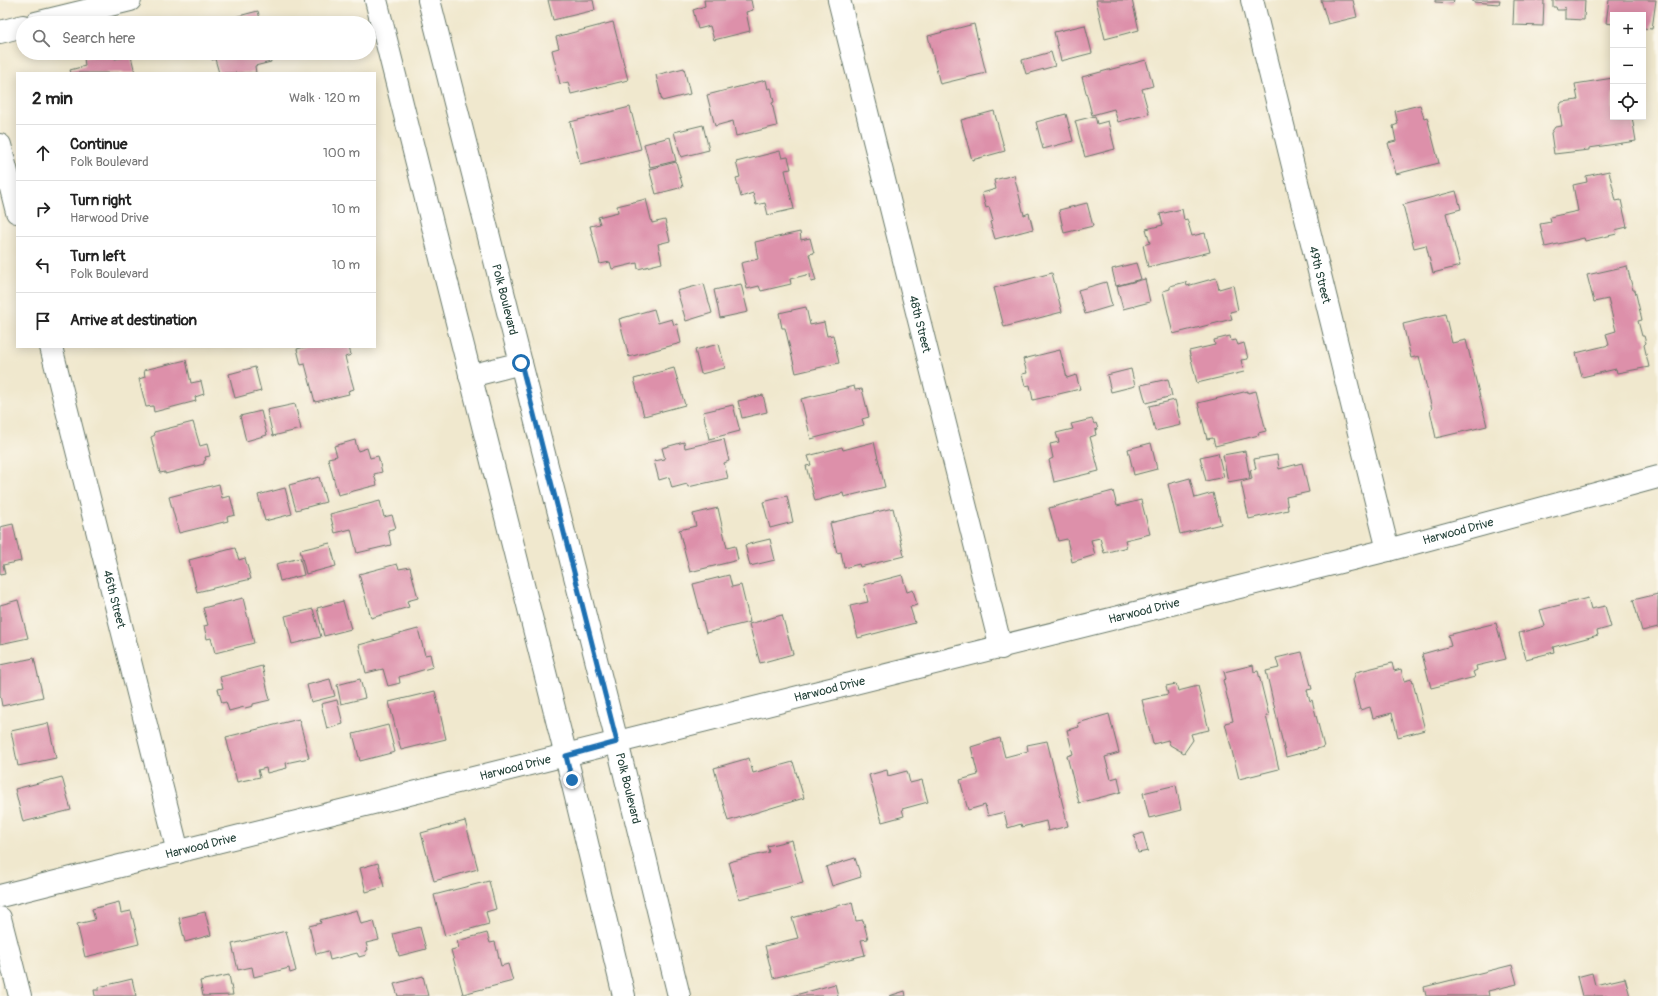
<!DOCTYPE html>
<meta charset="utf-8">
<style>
body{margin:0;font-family:Pangolin,sans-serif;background:#f6f6f6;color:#222}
.controls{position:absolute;right:12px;top:12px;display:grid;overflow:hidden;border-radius:0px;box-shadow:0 2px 10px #0003}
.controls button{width:36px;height:36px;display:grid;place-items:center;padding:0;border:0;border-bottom:1px solid #e0e0e0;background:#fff;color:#222;font:20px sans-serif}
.stop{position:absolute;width:12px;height:12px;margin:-9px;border:3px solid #1f6fb2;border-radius:50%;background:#fff}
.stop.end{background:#1f6fb2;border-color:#fff;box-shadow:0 1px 4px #0008}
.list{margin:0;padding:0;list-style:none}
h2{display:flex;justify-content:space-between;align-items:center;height:52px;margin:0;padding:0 16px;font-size:17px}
h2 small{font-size:13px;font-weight:400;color:#767676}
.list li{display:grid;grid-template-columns:26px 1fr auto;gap:12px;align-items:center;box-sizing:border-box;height:56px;padding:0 16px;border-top:1px solid #e0e0e0}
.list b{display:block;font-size:15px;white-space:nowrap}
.list p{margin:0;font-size:13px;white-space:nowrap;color:#767676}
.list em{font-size:13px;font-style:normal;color:#767676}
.icon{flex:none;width:22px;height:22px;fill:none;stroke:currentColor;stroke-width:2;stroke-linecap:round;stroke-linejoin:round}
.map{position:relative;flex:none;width:1658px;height:996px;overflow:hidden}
.search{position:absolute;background:#fff;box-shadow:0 2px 10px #0003;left:16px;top:16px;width:360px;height:44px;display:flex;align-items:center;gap:10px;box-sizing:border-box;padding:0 14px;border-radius:22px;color:#767676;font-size:15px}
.panel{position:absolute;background:#fff;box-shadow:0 2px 10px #0003;left:16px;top:72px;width:360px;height:276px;border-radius:0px}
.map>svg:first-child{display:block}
.building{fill:#dd90aa}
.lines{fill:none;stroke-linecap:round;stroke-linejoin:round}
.minor-casing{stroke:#68796a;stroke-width:24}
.minor{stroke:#fff;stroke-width:22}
.route{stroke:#1f6fb2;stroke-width:5}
.labels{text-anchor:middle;stroke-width:3.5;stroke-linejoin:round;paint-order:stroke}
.street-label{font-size:12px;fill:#1f3d34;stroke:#fbf7ec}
</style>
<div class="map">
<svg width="1658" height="996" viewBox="0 0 1658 996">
<rect width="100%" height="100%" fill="#fbf7ec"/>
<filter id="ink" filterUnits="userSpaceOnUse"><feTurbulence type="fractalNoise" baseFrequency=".025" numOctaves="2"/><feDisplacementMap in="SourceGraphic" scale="8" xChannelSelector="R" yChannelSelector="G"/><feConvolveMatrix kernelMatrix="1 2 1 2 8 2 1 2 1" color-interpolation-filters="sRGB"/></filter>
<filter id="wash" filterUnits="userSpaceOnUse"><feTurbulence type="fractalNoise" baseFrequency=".012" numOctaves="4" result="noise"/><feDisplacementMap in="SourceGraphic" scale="16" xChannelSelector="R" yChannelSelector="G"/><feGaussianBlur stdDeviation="0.9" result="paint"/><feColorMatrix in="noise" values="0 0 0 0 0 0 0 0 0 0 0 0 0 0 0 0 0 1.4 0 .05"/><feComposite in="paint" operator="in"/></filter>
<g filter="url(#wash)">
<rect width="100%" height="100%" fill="#f0e8ce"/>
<g id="blocks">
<!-- building -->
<path class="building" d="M548 0H593L595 10 553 20Z
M704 0H751L753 10 746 12 750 31 714 40 710 26 698 29 693 10 705 6Z
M1096 0H1132L1139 30 1105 39Z
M1321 0H1353L1357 17 1328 24Z
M1435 0H1454L1453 3 1435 2Z
M1473 0H1500L1499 4 1473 2Z
M1514 0H1544L1543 26 1513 25Z
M1553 0H1585L1584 20 1565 19V7L1564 10H1557L1556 7H1553Z
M1609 0H1656L1652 29 1643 28V15H1613V24L1606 23Z
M258 11 261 23H220L219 21Z
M613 22 628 80 571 94 568 82 560 84 552 50 559 48 556 37Z
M974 24 986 73 940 84 928 36Z
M1085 25 1092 53 1061 61 1054 32Z
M1051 52 1055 66 1026 74 1022 60Z
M106 53H113L115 59 131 56 135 73H71L70 70 85 66 84 58Z
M210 53H269L271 62 255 66 256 73H219L215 59 212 60Z
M1146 60 1153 86 1142 89 1149 114 1118 122 1114 109 1092 115 1082 77Z
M684 68 690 94 662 101 656 75Z
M1613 78V117H1632L1636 141 1589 148V150L1554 154 1551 133 1555 127 1562 126 1559 107 1562 102 1578 100 1575 84Z
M766 80 768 89 771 88 774 102 772 103 777 126 736 136 733 121 715 126 707 95Z
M1420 105 1424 118 1427 117 1439 163 1396 174 1388 143 1396 141 1393 126 1398 124 1395 111Z
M630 107 641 149 580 164 570 122Z
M994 111 1005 151 972 160 961 120Z
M1066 114 1073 141 1043 149 1036 122Z
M1095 116 1097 124 1108 121 1115 149 1085 157 1075 121Z
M703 125 709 150 681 157 674 132Z
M670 137 676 161 650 167 644 144Z
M780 151 782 158 788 157 791 169 785 170 794 209 768 215 765 203 756 205 753 193 741 197 736 178 740 177 736 162Z
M676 162 683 187 656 194 649 169Z
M1609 171 1616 201 1621 200 1627 227 1615 230 1617 234 1585 241 1584 238 1545 247 1540 224 1551 222 1550 217 1578 211 1573 185 1587 182 1586 176Z
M1014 175 1024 215 1029 213 1033 229 995 239 990 222 993 221 989 207 986 208 982 193 996 189 994 180Z
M1456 191 1461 209 1446 213 1460 266 1433 273 1426 245 1414 248 1403 205Z
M646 199 652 223 665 220 670 241 658 244 662 263 638 269 637 263 612 269 610 262 600 264 590 226 600 224 598 217 618 212 617 206Z
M1087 203 1093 226 1064 233 1059 210Z
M1182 209 1184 220 1187 219 1192 236 1205 233 1210 252 1148 267 1143 245 1150 243 1146 229 1163 225 1160 214Z
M800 232 801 240 810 238 814 253 809 254 816 281 811 282 810 274 790 279 791 284 761 291 759 286 747 289 741 263 758 259 755 242Z
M1136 263 1141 279 1116 286 1112 269Z
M1627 266 1633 290H1635L1642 320 1638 321 1642 336H1644L1646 343 1644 345 1649 367 1617 373 1616 369 1582 377 1576 353 1609 345 1606 334 1616 331 1608 299 1594 302 1587 275Z
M1052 273 1062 312 1004 327 994 288Z
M1216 278 1219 289 1233 285 1238 310 1230 312 1232 319 1173 334 1163 291 1170 289V286L1186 282 1187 286Z
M1145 279 1150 302 1123 309 1117 286Z
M1106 282 1112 306 1085 314 1078 290Z
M704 284 712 313 686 321 677 291Z
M741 284 748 312 720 318 714 290Z
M806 307 810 325 824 322 827 336 833 335 839 363 796 373 785 328H782L779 313Z
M654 309 658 323 672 319 674 325 677 324 681 343 629 357 619 319Z
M1445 314 1452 343 1466 340 1487 426 1436 438 1430 410 1432 409 1419 356 1411 358 1403 324Z
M1230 336 1231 341 1236 340 1238 345 1244 343 1248 359 1241 360 1244 372 1197 383 1189 351 1215 345 1214 340Z
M719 344 725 368 701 374 695 350Z
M305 347H349L351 355 345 357 354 389 348 391 349 394 315 402 305 364 301 365 297 349Z
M1060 350 1067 378 1076 375 1080 389 1033 400 1030 385 1025 386 1022 374 1027 373 1023 359Z
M186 360 191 383 201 381 204 394 195 397 196 401 154 412 153 406 146 407 139 379 145 377 144 370Z
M255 367 261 391 235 398 229 374Z
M674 368 685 405 644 416 634 379Z
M1131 369 1135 386 1111 392 1107 375Z
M1168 379 1172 396 1146 403 1141 385Z
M854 386 855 390 862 389 869 417 862 419 864 425 811 439 801 399Z
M1248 391V393L1256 391 1266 431 1258 433 1259 435 1215 446 1213 438 1207 439 1198 403Z
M763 395 767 412 742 418 738 401Z
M1175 400 1181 425 1155 431 1149 406Z
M295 404 301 429 273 436 267 410Z
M733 405 740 431 709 439 703 412Z
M261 411 267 435 246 441 240 416Z
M1092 419 1094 424 1096 423 1098 429 1095 430 1096 435 1090 437 1099 471 1054 482 1049 460 1053 458 1050 444 1059 442 1056 433 1073 429 1071 424Z
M193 422 200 446 207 444 210 456 205 457 206 460 204 461V464L165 474V472L160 473 151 437 155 435 154 432Z
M724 439 729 461 724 463 728 478 688 487 687 484 672 488 669 477 659 480 654 461 665 459 662 448 684 442 685 448Z
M355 440 358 451 367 448 370 458 378 456 382 472 374 474 377 485 338 495 328 458 337 456 334 446Z
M874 442 885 487 844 497 843 493 815 501 806 466 811 465 808 456 842 447 843 450Z
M1151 443 1157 469 1134 475 1128 449Z
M1245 451 1250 478 1228 482 1223 455Z
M1218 453 1224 477 1206 481 1200 457Z
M1277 455 1279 469 1302 463 1309 492 1286 497 1288 510 1249 519 1241 482 1252 479 1250 470 1256 469 1254 459Z
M319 477 326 502 296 510 289 485Z
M1190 478 1195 498 1213 493 1221 524 1180 534 1168 484Z
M219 484 222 498 230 496 235 515 227 517 228 521 179 533 169 497Z
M285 488 292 514 265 521 258 495Z
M1113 491 1117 506 1141 500 1150 534 1125 540 1127 547 1104 553 1100 538 1091 540 1095 555 1072 562 1067 539 1058 541 1049 508Z
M787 496 793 522 770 528 763 502Z
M380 501 384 517 392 515 396 528 388 530 391 545 357 553 351 529 335 533 330 514Z
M718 508 727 548 735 546 738 560 690 572 679 530 696 526 693 514Z
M893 508 904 556 860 567 859 564 844 568 841 552 837 553 830 523Z
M13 524 21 561 3 565 5 574 0 575V527Z
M770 539 775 560 750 566 745 545Z
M330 543 336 566 306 574 300 550Z
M235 548 239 560 245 558 251 579 197 592 189 560Z
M300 558 304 575 280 581 276 564Z
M397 564 399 569 410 567 418 598 407 601 409 607 371 618 359 574Z
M729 575 732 587 741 585 750 622 706 633 693 584Z
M902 575 907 592 913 590 917 605 910 607 915 623 858 638 850 606 868 602 864 585Z
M1658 594V627L1642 631 1633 600Z
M243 598 254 643 215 653 211 638 207 639 204 626 208 625 203 608Z
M1588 598 1591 609 1605 606 1611 627 1597 631 1598 635 1553 647 1554 652 1526 659 1519 633 1545 626 1540 610Z
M18 600 28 638 0 644V605Z
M343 601 351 629 324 636 317 608Z
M313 609 321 637 292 644 285 616Z
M782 615 793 654 760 663 749 624Z
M1496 623 1506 659 1476 666 1477 670 1473 672 1475 677 1431 688 1422 654 1451 646 1448 635Z
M418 629 425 655 430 654 433 667 399 677 400 683 388 686 383 669 366 673 359 645Z
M1302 652 1312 689 1307 690 1310 701 1312 700 1324 747 1286 757 1266 671 1279 668 1276 658Z
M34 658 43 697 2 706 0 695V665Z
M1392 663 1394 671 1401 669 1404 681 1412 679 1425 730 1398 737 1392 713 1373 718 1370 707 1360 710 1353 680 1356 672Z
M1253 665 1254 672 1258 671 1269 716H1266L1279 769 1239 779 1225 723 1233 721 1223 680 1226 679 1224 672Z
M262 666 270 700 253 704V706L245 708 244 707 229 711 226 702 222 703 218 689 223 688 220 677Z
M330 679 335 696 311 702 307 685Z
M360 679 365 698 341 704 337 685Z
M1176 684 1178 691 1198 686 1209 730 1191 734 1193 740 1184 753 1170 745 1168 740 1153 744 1142 700 1168 694 1166 686Z
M435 691 446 739 401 750 389 702Z
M337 700 343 724 327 729 321 704Z
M1109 714 1119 753 1105 757 1111 779 1118 777 1121 792 1079 803 1067 756 1073 754 1067 730 1079 727 1078 723Z
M299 719 309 758 286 763 287 768 267 773 266 768 258 770 260 777 237 782 226 737Z
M48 723 56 758 18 766 11 731Z
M388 725 395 752 360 761 353 734Z
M1000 738 1005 757 1028 751 1027 745 1047 741 1068 826 1048 831 1046 821 1022 827 1021 824 1008 828 1004 812 988 816 985 805 968 810 960 780 978 775 971 747Z
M749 758 753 773 793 762 804 798 728 821 714 768Z
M887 770 888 776 907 771 910 783 922 780 928 802 902 809 904 816 882 822 869 775Z
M62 777 71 810 23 822 15 789Z
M1176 785 1181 810 1149 818 1143 793Z
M465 821 478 869 434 881 421 833Z
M1143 833 1148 851 1138 853 1134 836Z
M792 840 803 883 739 899 729 862 769 852 767 846Z
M855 858 861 877 832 886 826 867Z
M378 863 384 887 366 892 360 868Z
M489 881 496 909 486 912 489 924 445 936 434 895Z
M119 902 121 913 131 911 139 944 85 957 77 924 95 920 92 909Z
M852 902 856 921 863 920 868 939 861 940 865 955 773 978 765 946 798 938 792 918Z
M357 910 361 924 374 921 379 940 366 943 368 950 365 951 366 955 359 957 357 953 330 960 328 951 316 954 309 926 321 923 320 920Z
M205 912 211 935 185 942 179 918Z
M420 927 426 949 399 956 393 934Z
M286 931 296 971 290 973 289 968 254 977 252 967 238 970 232 944Z
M487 933 490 943 495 942 501 966 508 964 513 981 463 994 451 950 459 948 457 941Z
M1512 965 1517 984 1488 991 1489 996H1426L1424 987Z
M1592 973 1595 985 1625 978 1630 996H1582L1577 977Z
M229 975 233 995 203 996 200 981Z
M423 976 428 996H398L394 984Z
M132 979 136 996H95L94 990H99V987Z
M835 984 838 996H792Z
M905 991 906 996H889Z"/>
</g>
</g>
<g filter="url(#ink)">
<use href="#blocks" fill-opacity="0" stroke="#68796a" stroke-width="1"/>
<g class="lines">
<defs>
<g id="minor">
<path d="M376 0 566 756 624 996"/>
<path id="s1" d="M429 0 617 742 679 996"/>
<path id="s2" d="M839 0 1001 648"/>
<path id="s3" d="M1252 0 1388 550"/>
<path d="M36 23 130 0"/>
<path d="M0 32 23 26"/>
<path d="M0 145 17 212"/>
<path id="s4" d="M51 347 178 852"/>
<path d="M470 376 521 363"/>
<path id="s5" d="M0 896 1388 550 1658 477"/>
<path d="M0 918 20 996"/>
</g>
</defs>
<!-- minor casing -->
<use href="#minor" class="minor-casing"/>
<!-- minor -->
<use href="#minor" class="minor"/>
</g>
</g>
<g class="lines" filter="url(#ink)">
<!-- route -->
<path class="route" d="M521 363 617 742 566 756 572 780"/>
</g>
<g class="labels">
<!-- street labels -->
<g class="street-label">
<text dy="4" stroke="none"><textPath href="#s3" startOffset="283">49th Street</textPath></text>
<text dy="4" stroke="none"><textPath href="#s1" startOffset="309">Polk Boulevard</textPath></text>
<text dy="4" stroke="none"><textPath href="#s2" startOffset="334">48th Street</textPath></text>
<text dy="4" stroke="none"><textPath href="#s5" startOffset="1503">Harwood Drive</textPath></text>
<text dy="4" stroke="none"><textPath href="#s4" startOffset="260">46th Street</textPath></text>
<text dy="4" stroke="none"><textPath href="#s5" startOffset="1179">Harwood Drive</textPath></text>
<text dy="4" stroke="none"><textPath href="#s5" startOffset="855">Harwood Drive</textPath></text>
<text dy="4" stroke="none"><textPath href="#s5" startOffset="531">Harwood Drive</textPath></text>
<text dy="4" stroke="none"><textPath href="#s1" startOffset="813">Polk Boulevard</textPath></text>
<text dy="4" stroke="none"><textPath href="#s5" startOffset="207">Harwood Drive</textPath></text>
</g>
</g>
</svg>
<div class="controls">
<button>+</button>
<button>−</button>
<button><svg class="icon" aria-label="locate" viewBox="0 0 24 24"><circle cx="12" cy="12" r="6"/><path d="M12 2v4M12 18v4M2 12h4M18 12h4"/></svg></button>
</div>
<div class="stop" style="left:521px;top:363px"></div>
<div class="stop end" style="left:572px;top:780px"></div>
<div class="search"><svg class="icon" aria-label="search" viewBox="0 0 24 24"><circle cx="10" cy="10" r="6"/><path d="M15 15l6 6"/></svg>Search here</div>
<section class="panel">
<h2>2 min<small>Walk · 120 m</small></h2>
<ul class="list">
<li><svg class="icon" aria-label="ahead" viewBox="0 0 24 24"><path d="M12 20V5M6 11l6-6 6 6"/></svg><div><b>Continue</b><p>Polk Boulevard</p></div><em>100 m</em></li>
<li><svg class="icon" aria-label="right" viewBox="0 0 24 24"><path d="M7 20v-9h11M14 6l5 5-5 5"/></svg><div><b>Turn right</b><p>Harwood Drive</p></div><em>10 m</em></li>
<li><svg class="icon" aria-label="left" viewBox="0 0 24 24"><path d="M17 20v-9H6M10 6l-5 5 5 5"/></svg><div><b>Turn left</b><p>Polk Boulevard</p></div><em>10 m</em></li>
<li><svg class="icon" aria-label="arrive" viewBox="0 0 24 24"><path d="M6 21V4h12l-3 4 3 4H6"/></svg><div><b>Arrive at destination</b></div></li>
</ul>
</section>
</div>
